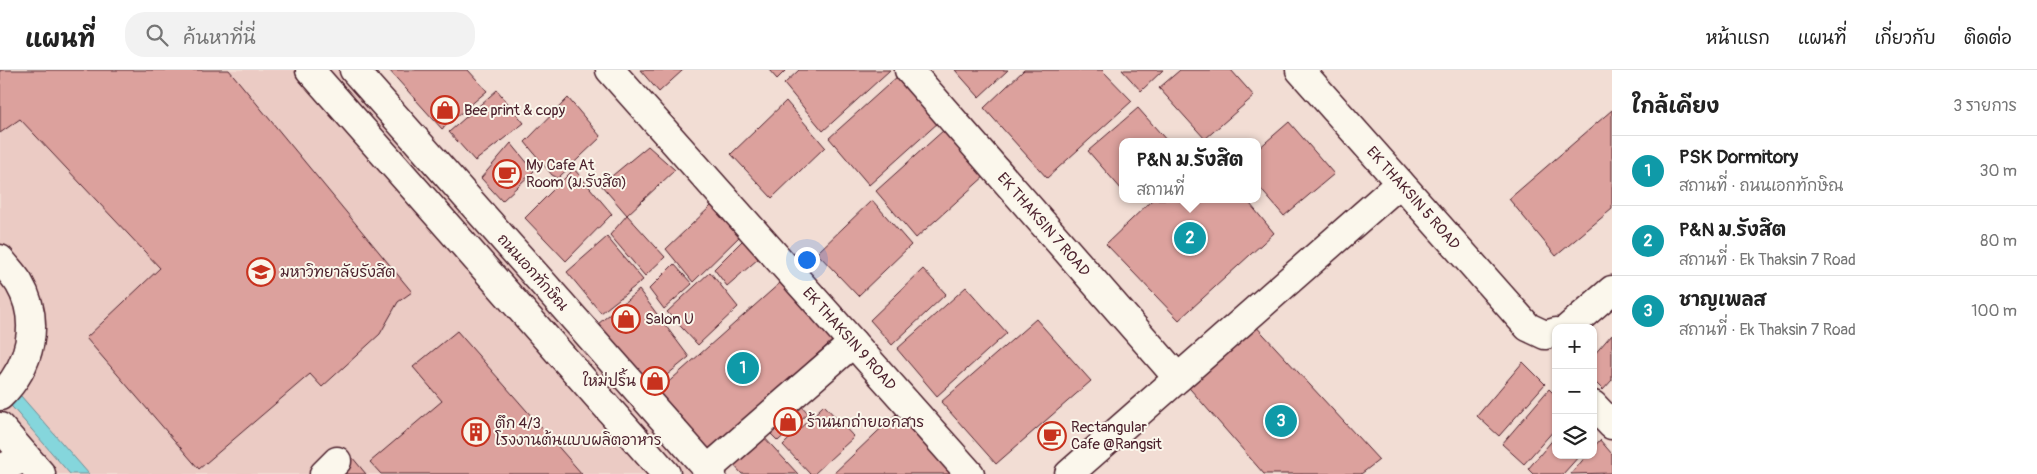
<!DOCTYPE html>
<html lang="th">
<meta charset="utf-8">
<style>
body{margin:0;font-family:Pangolin,"Playpen Sans Thai",sans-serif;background:#f2f2f2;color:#222}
.controls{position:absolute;right:15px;bottom:15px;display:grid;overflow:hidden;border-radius:10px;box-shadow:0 1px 4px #0004}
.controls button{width:45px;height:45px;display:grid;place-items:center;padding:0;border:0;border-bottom:1px solid #e0e0e0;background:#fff;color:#222;font:25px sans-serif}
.you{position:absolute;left:806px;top:189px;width:18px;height:18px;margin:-12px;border:4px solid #fff;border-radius:50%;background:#1a73e8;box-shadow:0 0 0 8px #1a73e833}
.badge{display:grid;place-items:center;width:32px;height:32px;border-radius:50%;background:#c8321e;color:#fff;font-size:16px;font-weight:700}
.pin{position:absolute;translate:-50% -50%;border:2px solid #fff;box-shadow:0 1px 5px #0006}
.popup{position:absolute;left:1119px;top:68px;width:142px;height:65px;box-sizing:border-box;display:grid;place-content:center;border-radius:10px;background:#fff;filter:drop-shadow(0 1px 4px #0005);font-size:16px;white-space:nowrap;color:#767676}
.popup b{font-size:19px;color:#222}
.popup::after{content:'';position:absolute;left:50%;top:100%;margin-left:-10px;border:10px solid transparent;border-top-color:#fff}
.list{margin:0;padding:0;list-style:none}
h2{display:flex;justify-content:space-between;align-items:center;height:65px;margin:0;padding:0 20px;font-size:21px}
h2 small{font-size:16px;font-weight:400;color:#767676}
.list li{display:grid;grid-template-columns:32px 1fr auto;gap:15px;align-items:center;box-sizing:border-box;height:70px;padding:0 20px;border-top:1px solid #e0e0e0}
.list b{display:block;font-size:19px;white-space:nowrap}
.list p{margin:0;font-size:16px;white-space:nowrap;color:#767676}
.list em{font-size:16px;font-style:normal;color:#767676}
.icon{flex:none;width:28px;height:28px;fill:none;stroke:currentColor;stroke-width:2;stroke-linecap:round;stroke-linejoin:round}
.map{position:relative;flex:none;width:1612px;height:404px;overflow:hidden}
header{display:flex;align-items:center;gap:30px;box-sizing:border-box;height:70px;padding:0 25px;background:#fff;border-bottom:1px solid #e0e0e0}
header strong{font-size:24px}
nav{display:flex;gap:28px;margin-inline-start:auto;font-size:18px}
.search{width:350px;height:45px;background:#f2f2f2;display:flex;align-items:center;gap:12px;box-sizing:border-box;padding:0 18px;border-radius:20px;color:#767676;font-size:19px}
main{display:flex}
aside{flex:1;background:#fff}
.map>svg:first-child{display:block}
.built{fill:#ebcbc4}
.water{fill:#85d6dc;stroke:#6d8d95}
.building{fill:#dca19d;stroke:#4a1f2b}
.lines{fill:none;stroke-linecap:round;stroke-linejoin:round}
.minor-casing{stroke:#4a1f2b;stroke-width:31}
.minor{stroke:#fbf7ec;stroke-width:28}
.labels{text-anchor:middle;stroke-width:4;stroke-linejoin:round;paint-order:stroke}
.poi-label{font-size:15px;fill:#4a1f2b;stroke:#fbf7ec;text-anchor:start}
.street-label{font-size:15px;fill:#4a1f2b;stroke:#fbf7ec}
</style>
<header>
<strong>แผนที่</strong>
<div class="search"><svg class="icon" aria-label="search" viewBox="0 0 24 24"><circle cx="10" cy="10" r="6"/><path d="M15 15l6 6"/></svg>ค้นหาที่นี่</div>
<nav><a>หน้าแรก</a><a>แผนที่</a><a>เกี่ยวกับ</a><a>ติดต่อ</a></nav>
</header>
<main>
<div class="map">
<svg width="1612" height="404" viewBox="0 0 1612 404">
<rect width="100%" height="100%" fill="#f2ddd4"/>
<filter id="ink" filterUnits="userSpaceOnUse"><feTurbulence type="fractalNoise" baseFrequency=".02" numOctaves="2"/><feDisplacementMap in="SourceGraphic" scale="10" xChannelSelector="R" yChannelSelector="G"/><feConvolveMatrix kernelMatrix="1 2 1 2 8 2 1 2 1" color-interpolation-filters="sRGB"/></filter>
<g filter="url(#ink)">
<!-- built -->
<path class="built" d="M0 0H348L694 404H0Z"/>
<!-- water -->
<path class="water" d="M0 302 89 404H70L0 323Z"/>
<!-- building -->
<path class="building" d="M0 0H229L412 222 398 232 380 264 322 317 310 304 199 399 86 268 160 198 20 49 0 63Z
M389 0H468L487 21 442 59Z
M640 0H683L659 22Z
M769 0H786L777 9Z
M799 0H890L823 61 784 14Z
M955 0H1008L979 27Z
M1024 0H1102L1132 31 1047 108 984 38Z
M1122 0H1163L1141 21Z
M1180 0H1231L1254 26 1205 69 1159 18Z
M898 6 939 52 869 115 829 68Z
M497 20 524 53 475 91 449 62Z
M568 28 601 67 558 108 552 105 525 72Z
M786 31 825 77 772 128 731 84Z
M1138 38 1168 72H1122V120L1088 81Z
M1612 40V139L1556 186 1509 129Z
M1289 52 1334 104 1284 146 1258 116V79Z
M945 59 986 105 916 168 876 121Z
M511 73 534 101 502 131 481 108Z
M648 76 675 100 627 145 601 115Z
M574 99 612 144 566 191 525 148Z
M1153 129H1246L1274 163 1179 250 1106 174Z
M872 130 911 175 858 226 817 183Z
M711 136 741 165 693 212 666 179Z
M627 145 665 187 645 206 610 165Z
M607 167 643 210 601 243 567 202Z
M744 169 758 189 727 216 714 199Z
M674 194 692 214 664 239 649 219Z
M923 199 946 224 892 275 870 250Z
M710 202 738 237 698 275 667 242Z
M780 213 832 271 709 381 655 324Z
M966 217 1007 263 937 326 897 279Z
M639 220 689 287 651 318 598 254Z
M1036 249 1091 311 996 394 941 332Z
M1252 252 1379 390 1361 404H1264L1184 312Z
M457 261 582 404H381L370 392 442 331 413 297Z
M1612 264V310L1603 320 1593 310V286Z
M1523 292 1545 314 1499 366 1477 346Z
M1549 319 1556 326V358L1524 394 1502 374Z
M798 332 808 343 778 371 768 361Z
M824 335 854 367 814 404H810L783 375Z
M896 344 951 404H833Z
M762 365 798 404H742L732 393Z
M1556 366V385H1580L1563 404H1533L1528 399Z
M1600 370 1612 384V403L1571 404 1587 385H1593V378Z
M352 387 366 404H334Z"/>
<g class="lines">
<defs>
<g id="minor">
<path d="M310 0 666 404"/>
<path d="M354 0 712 404"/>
<path id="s1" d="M610 0 970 404"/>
<path id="s2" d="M909 0 1178 308"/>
<path id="s3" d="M1300 0 1528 257 1545 265 1556 262"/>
<path d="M0 189C6 197 14 205 19 213 42 252 30 297 0 326"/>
<path d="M1568 258 1612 220"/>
<path d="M1593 335 1612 355"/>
<path d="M0 357 41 404"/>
<path d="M0 399 26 387"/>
<path d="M708 399 853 273"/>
<path d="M324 404 337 391"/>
<path d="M1069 404 1400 113"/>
</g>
</defs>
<!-- minor casing -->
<use href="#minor" class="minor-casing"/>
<!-- minor -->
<use href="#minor" class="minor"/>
</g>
</g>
<!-- icons -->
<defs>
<symbol id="shop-ring" viewBox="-11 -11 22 22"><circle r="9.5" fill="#fbf7ec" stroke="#c8321e" stroke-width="1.5"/><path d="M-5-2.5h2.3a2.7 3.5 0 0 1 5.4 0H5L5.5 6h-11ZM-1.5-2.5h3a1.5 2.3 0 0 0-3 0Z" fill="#c8321e"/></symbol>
<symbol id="cafe-ring" viewBox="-11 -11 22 22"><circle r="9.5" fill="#fbf7ec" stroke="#c8321e" stroke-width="1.5"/><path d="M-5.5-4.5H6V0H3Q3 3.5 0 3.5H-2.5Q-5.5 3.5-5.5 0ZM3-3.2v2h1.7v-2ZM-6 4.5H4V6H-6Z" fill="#c8321e"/></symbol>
<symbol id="university-ring" viewBox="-11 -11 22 22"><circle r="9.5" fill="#fbf7ec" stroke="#c8321e" stroke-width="1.5"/><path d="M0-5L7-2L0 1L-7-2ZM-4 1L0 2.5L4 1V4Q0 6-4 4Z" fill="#c8321e"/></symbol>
<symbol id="building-ring" viewBox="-11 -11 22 22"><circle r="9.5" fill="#fbf7ec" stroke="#c8321e" stroke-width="1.5"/><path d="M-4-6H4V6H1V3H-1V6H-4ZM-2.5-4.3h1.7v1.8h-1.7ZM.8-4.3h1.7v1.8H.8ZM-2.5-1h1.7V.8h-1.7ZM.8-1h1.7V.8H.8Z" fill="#c8321e"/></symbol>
</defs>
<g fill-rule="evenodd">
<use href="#shop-ring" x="429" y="24" width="32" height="32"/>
<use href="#cafe-ring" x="491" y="88" width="32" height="32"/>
<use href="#university-ring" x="245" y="186" width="32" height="32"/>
<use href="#shop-ring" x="610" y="233" width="32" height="32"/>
<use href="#shop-ring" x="639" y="295" width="32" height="32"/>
<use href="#shop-ring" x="772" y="336" width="32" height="32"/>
<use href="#building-ring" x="460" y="346" width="32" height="32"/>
<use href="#cafe-ring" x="1036" y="350" width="32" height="32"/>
</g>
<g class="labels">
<!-- poi labels -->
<g class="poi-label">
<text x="464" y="45">Bee print &amp; copy</text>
<text x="526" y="100">My Cafe At<tspan x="526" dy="17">Room (ม.รังสิต)</tspan></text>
<text x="280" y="207">มหาวิทยาลัยรังสิต</text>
<text x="645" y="254">Salon U</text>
<text x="636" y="316" text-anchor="end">ใหม่ปริ้น</text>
<text x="807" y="357">ร้านนกถ่ายเอกสาร</text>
<text x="495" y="358">ตึก 4/3<tspan x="495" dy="17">โรงงานต้นแบบผลิตอาหาร</tspan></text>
<text x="1071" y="362">Rectangular<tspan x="1071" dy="17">Cafe @Rangsit</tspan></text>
</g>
<!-- street labels -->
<g class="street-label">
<text dy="5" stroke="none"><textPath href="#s3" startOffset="171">EK THAKSIN 5 ROAD</textPath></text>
<text dy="5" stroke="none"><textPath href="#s2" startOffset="205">EK THAKSIN 7 ROAD</textPath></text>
<text transform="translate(533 202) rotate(48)" y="5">ถนนเอกทักษิณ</text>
<text dy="5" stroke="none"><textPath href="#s1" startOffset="360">EK THAKSIN 9 ROAD</textPath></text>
</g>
</g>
</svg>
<div class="controls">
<button>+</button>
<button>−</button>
<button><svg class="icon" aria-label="layers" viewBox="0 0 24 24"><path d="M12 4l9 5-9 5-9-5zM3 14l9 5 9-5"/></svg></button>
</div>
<div class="you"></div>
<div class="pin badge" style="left:743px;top:298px;background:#0f9aa8">1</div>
<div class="pin badge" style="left:1190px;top:168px;background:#0f9aa8">2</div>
<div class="popup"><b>P&amp;N ม.รังสิต</b>สถานที่</div>
<div class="pin badge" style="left:1281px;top:351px;background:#0f9aa8">3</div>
</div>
<aside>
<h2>ใกล้เคียง<small>3 รายการ</small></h2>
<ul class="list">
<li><span class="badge" style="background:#0f9aa8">1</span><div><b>PSK Dormitory</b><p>สถานที่ · ถนนเอกทักษิณ</p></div><em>30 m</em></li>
<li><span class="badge" style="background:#0f9aa8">2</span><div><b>P&amp;N ม.รังสิต</b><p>สถานที่ · Ek Thaksin 7 Road</p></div><em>80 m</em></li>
<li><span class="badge" style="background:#0f9aa8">3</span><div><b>ชาญเพลส</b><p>สถานที่ · Ek Thaksin 7 Road</p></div><em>100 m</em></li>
</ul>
</aside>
</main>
